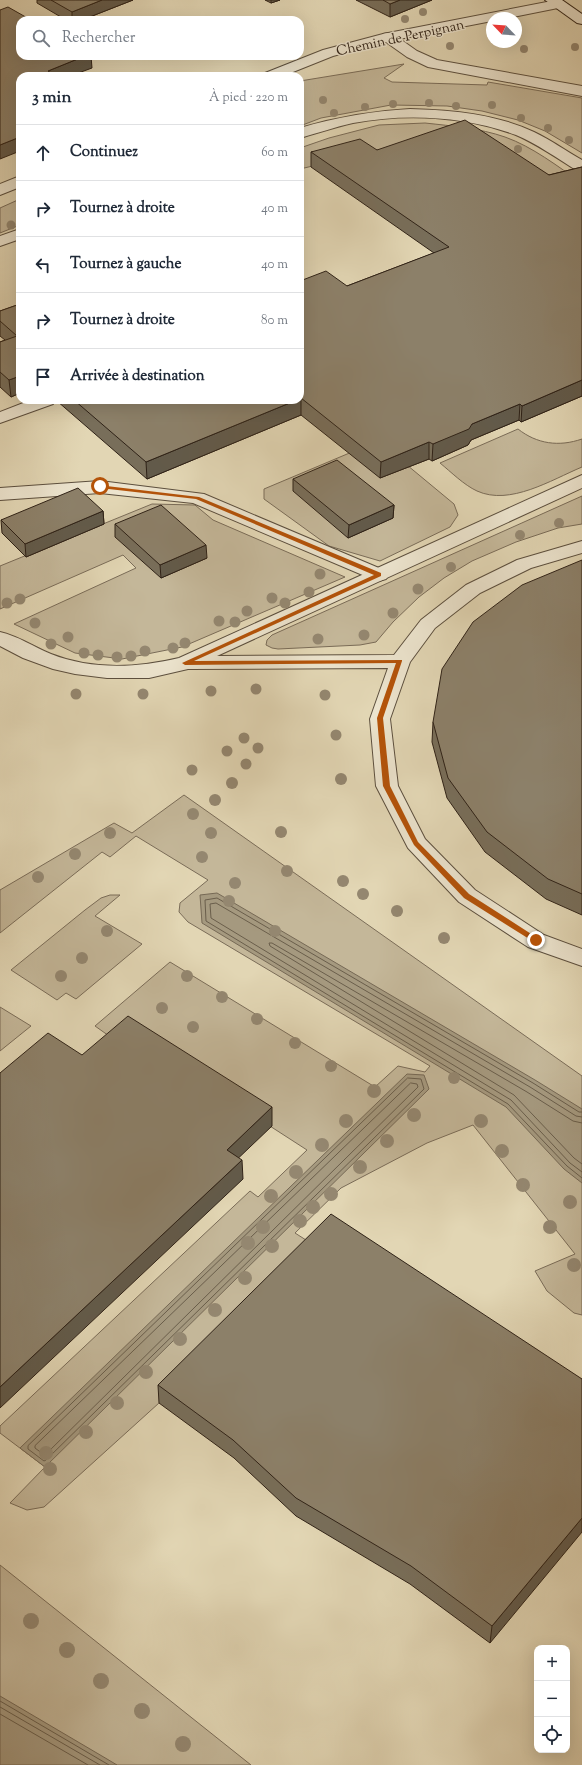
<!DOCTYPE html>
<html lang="fr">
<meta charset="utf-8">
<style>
body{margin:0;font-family:"Sorts Mill Goudy",serif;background:#f6f6f7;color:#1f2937}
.controls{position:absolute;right:12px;bottom:12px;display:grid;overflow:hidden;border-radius:8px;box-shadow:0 4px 16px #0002}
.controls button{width:36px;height:36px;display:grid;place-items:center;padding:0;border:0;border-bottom:1px solid #e0e1e3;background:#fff;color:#1f2937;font:20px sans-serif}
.compass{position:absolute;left:486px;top:12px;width:36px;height:36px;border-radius:50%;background:#fff;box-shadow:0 4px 16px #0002;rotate:295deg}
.stop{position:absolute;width:12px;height:12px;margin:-9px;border:3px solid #b45309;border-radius:50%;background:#fff}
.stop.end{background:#b45309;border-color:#fff;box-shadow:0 1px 4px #0008}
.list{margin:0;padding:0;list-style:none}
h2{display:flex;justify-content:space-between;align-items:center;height:52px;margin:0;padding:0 16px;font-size:17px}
h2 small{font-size:13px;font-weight:400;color:#747a83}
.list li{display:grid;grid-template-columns:26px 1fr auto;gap:12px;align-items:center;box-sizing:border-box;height:56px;padding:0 16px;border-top:1px solid #e0e1e3}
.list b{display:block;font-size:15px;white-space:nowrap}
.list em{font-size:13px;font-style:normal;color:#747a83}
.icon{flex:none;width:22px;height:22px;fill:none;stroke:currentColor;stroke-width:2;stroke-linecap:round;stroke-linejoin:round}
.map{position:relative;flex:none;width:582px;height:1765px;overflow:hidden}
.search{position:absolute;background:#fff;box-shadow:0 4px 16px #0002;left:16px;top:16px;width:288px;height:44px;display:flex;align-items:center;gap:10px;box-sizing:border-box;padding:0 14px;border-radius:12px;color:#747a83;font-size:15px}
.panel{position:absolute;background:#fff;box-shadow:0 4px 16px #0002;left:16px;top:72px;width:288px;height:332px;border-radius:12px}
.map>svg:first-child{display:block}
.green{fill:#c4b799;stroke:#7a6c58}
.water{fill:#a5997f;stroke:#766955}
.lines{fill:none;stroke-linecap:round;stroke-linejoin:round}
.shore{stroke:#6a5e4b;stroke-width:1}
.lane-casing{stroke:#5c4f3e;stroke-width:2}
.street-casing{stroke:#5c4f3e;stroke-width:2}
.secondary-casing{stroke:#2f2217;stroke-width:2}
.lane{fill:#ece4ce;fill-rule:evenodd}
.street{fill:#ece4ce;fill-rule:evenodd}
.secondary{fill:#ece4ce;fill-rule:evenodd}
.tree{fill:#948770}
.wall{fill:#786e5a;stroke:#2f2217}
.shaded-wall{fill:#625a4a;stroke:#2f2217}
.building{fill:#8c8069;stroke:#2f2217}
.route{fill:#b45309}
.labels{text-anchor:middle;stroke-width:3;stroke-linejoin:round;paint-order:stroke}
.far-street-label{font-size:14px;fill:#2f2217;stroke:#ece4ce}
</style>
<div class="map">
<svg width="582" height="1765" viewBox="0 0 582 1765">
<rect width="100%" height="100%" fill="#e2d6b4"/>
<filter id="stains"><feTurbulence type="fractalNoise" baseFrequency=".005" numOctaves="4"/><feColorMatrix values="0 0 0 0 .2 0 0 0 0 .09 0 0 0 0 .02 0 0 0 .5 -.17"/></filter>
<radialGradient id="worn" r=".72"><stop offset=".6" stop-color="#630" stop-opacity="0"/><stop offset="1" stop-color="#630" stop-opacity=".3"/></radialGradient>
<!-- green -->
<path class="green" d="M404 64 384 78 392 82 487 85 488 82 582 98V153L545 131 518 120 482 111 447 106 391 105 321 118 300 126V81Z
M425 123C452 126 479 128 505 137 533 147 557 166 582 183L359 155 300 169V148L329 138 379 125Z
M20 199V225L0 233V208Z
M518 429C537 444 559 447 582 439V467C551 480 510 506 477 491 464 485 451 472 440 463Z
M378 441 454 504 458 515 450 527 380 561 329 546 264 499V489Z
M582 496V524L558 528 516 542 472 561 444 578 419 597 393 622 376 642 360 645 278 649 272 648 266 645 267 640 272 635Z
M152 504 195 505 213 520 345 577 182 647 122 659 75 653 14 624 136 568 123 555 0 609V566Z
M184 795 582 1076V1315L574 1313 547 1291 535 1271 575 1254 473 1125 427 1143 341 1188 295 1233 317 1247 159 1403 44 1507 27 1510 10 1503 45 1467 0 1433V1426L250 1191 258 1197 307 1150 129 1035 119 1043 95 1026 170 962 375 1087 398 1066 425 1072 430 1066 188 922 179 912 180 903 208 880 136 836 110 857 102 852 0 933V890L114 823 132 833Z
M110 895H120L95 916 142 944 76 999 66 993 57 1000 11 970 85 910 101 898Z
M0 1007 31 1026 0 1051Z
M0 1565 251 1765H0Z"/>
<!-- water -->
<path class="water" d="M217 893 535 1080 582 1109V1183L564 1169 506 1107 202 923 200 895Z
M407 1074 424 1075 429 1089 45 1467 20 1448Z
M0 1696 107 1759 117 1765H0Z"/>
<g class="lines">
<!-- shore -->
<path class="shore" d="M408 1078 421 1079 424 1089 46 1460 44 1461 28 1449V1446Z
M411 1083 417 1084 418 1087 46 1454H43L35 1448V1446Z
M582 1112H579L533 1083 217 898 205 900 206 921 508 1104 567 1166 582 1178
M582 1117 576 1116 530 1087 216 903 210 904 211 918 511 1100 570 1163 582 1172
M582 1123 573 1121 527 1092 272 943H269L270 946 514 1095 574 1158 582 1164
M0 1701 109 1765
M0 1707 100 1765
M0 1714 88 1765"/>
<defs>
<path id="lane" d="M388 33 393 34 417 51 437 60 582 86V96L428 67 407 57 383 40 381 37 383 34Z
M410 109C452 110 496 114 534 132 551 140 566 151 582 160V172L576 170C557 158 537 144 516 135 465 116 406 113 353 123 335 127 318 133 300 138V128C337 117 372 111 410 109Z
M20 229V239L0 246V236Z
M31 400H56L53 404 0 423V412Z
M582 475V488L217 656 394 655 421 620 466 585 517 560 582 541V553L531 568 480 593 435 628 410 662 390 719 398 786 425 839 475 890 544 935 582 949V966L528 947 459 902 408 848 376 786 370 719 388 668 188 669 149 678H107L75 674 53 669 23 658 0 646V632C18 636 34 647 51 654 91 670 137 668 179 658Z"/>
<path id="street" d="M557 0 563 1 565 4 563 7 508 18H492V21L389 41 333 56 283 76H263L265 73 323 50 383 34Z
M20 176V187L0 195V184Z
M100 481 204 494 386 571 389 575 386 579 379 581 372 579 193 503 100 493 0 500V488Z"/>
<path id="secondary" d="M545 0H562L582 14V24L577 23Z"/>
</defs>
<!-- lane casing -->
<use href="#lane" class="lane-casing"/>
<!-- street casing -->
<use href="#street" class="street-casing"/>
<!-- secondary casing -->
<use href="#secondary" class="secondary-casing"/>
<!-- lane -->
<use href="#lane" class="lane"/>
<!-- street -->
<use href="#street" class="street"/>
<!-- secondary -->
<use href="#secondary" class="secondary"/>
</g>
<!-- trees -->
<g class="tree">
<circle cx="423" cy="12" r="4"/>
<circle cx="405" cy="19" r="4"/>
<circle cx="450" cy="46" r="4"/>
<circle cx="575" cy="47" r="4"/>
<circle cx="524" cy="49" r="4"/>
<circle cx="323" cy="100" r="4"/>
<circle cx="429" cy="103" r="4"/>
<circle cx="393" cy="104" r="4"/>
<circle cx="492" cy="105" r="4"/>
<circle cx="456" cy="106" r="4"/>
<circle cx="365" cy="107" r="4"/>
<circle cx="334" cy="113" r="4"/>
<circle cx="521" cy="118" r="4"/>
<circle cx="548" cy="128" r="4"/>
<circle cx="569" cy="140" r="4"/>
<circle cx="518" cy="149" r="4"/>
<circle cx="11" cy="225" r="4.5"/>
<circle cx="559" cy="523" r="5"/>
<circle cx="520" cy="535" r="5"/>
<circle cx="451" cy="567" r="5"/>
<circle cx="320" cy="574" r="5.5"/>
<circle cx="418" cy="589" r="5.5"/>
<circle cx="309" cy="592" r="5.5"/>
<circle cx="272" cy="598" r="5.5"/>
<circle cx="20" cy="599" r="5.5"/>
<circle cx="7" cy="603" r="5.5"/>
<circle cx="285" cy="603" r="5.5"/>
<circle cx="247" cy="611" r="5.5"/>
<circle cx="393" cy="613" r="5.5"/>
<circle cx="219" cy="621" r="5.5"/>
<circle cx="235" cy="622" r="5.5"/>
<circle cx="35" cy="623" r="5.5"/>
<circle cx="364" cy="635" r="5.5"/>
<circle cx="68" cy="637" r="5.5"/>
<circle cx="318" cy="639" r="5.5"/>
<circle cx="185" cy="643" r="5.5"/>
<circle cx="51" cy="644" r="5.5"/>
<circle cx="173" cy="648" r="5.5"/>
<circle cx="145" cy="651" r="5.5"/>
<circle cx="84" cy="653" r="5.5"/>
<circle cx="98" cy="655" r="5.5"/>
<circle cx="131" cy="656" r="5.5"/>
<circle cx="117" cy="657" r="5.5"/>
<circle cx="256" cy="689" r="5.5"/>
<circle cx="211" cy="691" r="5.5"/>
<circle cx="76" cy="694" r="5.5"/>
<circle cx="143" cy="694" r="5.5"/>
<circle cx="325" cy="695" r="5.5"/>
<circle cx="336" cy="735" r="5.5"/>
<circle cx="244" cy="738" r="5.5"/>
<circle cx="258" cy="748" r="5.5"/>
<circle cx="227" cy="751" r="5.5"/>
<circle cx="246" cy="764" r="5.5"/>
<circle cx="192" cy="770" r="5.5"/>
<circle cx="341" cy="779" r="6"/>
<circle cx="232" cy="783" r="6"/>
<circle cx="215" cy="800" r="6"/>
<circle cx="193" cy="814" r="6"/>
<circle cx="281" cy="832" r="6"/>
<circle cx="110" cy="833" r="6"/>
<circle cx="211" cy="833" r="6"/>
<circle cx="75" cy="854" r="6"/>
<circle cx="202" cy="857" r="6"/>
<circle cx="287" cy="871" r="6"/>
<circle cx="38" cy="877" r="6"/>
<circle cx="343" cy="881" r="6"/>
<circle cx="235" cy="883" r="6"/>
<circle cx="363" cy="894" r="6"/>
<circle cx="229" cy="901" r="6"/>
<circle cx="397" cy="911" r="6"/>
<circle cx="107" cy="931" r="6"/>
<circle cx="275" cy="931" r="6"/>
<circle cx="444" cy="938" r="6"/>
<circle cx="82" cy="958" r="6"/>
<circle cx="61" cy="976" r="6"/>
<circle cx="187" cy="976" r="6"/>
<circle cx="222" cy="997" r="6"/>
<circle cx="162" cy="1008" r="6"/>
<circle cx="257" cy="1019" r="6"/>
<circle cx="193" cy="1027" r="6"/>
<circle cx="295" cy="1043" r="6"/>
<circle cx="331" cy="1066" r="6"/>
<circle cx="454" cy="1078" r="6"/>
<circle cx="374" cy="1091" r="7"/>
<circle cx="414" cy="1115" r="7"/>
<circle cx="346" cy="1121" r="7"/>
<circle cx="481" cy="1121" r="7"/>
<circle cx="387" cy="1141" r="7"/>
<circle cx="322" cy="1145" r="7"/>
<circle cx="502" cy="1151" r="7"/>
<circle cx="360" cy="1167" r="7"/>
<circle cx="296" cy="1172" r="7"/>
<circle cx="523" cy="1185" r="7"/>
<circle cx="331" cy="1194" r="7"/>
<circle cx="271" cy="1196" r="7"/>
<circle cx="570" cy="1202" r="7"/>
<circle cx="313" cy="1207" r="7"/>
<circle cx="300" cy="1221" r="7"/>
<circle cx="263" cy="1227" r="7"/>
<circle cx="550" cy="1227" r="7"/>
<circle cx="248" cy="1243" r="7"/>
<circle cx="272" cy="1246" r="7"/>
<circle cx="574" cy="1265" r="7"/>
<circle cx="245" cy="1278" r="7"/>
<circle cx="215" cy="1310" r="7"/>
<circle cx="180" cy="1339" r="7"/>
<circle cx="146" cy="1372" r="7"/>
<circle cx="117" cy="1403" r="7"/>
<circle cx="86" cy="1432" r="7"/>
<circle cx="46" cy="1453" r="7"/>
<circle cx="50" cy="1469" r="7"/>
<circle cx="31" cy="1621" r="8"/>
<circle cx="67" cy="1650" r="8"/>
<circle cx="101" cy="1681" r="8"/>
<circle cx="142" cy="1711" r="8"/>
<circle cx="183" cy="1744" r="8"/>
</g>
<!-- wall -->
<path class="wall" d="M37 0H133L82 20H66L37 3Z
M265 0H280L271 3Z
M356 0H432L390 17Z
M377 150 549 175 582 167V396L521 422 519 420 471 440 468 445 432 461 429 459 380 478 301 415 147 479 57 401V400H300L347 286 434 253 311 167V152Z
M20 304V393L11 397 0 387V342L5 340 0 336V311Z
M293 479 394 505 393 518 348 538 293 491Z
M103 511 104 524 26 557 2 533 1 520Z
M115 524 207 558 161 578 115 537Z
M582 560V915L546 899 485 852 447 798 432 742 433 722Z
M582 1379 490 1643 410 1584 296 1516 234 1458 159 1403 158 1385Z"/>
<!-- shaded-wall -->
<path class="shaded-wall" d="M102 0H133L82 20H72V12Z
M271 0H280L271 3Z
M400 0H432L390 17V4Z
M85 56H91L92 68 70 76H48V71Z
M20 137V151L0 159V145Z
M20 376V393L11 397 9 380Z
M582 380V396L521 422 522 406Z
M301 398V415L147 479 146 462 297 400H300V399Z
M520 404 519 420 471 440 468 445 432 461 433 444 472 424Z
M429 442V459L380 478 381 462Z
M394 505 393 518 348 538 349 525Z
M103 511 104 524 26 557 25 544Z
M206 545 207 558 161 578 160 565Z
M272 1107V1126L228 1168 227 1150Z
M242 1160 243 1179 0 1408V1387Z
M582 1518V1532L490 1643 492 1626Z"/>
<!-- building -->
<path class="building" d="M51 0H102L72 12Z
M383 0H400L390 4Z
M8 7 31 20H20V56H85L48 71 56 76H20V137L0 145V10Z
M465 120 549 175 582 167V380L522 406 520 404 472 424 469 429 433 444 429 442 381 462 301 398 300 399V281L326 271 347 286 449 247 311 152 360 139 377 150Z
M20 304V376L9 380 0 372V342L17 336 0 321V311Z
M74 400H297L146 462Z
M337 460 394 505 349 525 293 479Z
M78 488 103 511 25 544 1 520Z
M161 505 206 545 160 565 115 524Z
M582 560V894L548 879 487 832 448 778 433 722 442 669 473 622 522 585Z
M128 1016 272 1107 227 1150 242 1160 0 1387V1073L48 1033 82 1055Z
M331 1214 582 1379V1518L492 1626 411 1566 296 1498 233 1440 158 1385Z"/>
<!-- route -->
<path class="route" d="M98 485 199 497 381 573V576L194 661 402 660V661L383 718 390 786 418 842 469 894 539 939V942H534L464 898 414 845 383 786 377 718 396 663 185 665 182 663 374 575 196 499 100 488H98Z"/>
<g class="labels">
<!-- far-street labels -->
<g class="far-street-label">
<text transform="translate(400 37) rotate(-12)" y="5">Chemin de Perpignan</text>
</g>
</g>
<rect width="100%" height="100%" filter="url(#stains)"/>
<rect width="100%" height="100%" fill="url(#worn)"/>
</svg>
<div class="controls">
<button>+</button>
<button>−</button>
<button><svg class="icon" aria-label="locate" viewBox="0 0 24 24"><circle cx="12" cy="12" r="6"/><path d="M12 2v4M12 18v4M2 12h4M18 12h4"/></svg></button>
</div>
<svg class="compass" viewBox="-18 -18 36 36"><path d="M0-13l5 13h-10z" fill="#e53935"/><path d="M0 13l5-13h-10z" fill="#747a83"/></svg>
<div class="stop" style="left:100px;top:486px"></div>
<div class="stop end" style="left:536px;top:940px"></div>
<div class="search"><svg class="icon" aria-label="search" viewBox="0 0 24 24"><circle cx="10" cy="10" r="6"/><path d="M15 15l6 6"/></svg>Rechercher</div>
<section class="panel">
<h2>3 min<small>À pied · 220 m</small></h2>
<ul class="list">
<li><svg class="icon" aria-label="ahead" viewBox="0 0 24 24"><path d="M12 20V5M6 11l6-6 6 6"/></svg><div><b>Continuez</b></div><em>60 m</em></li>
<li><svg class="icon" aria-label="right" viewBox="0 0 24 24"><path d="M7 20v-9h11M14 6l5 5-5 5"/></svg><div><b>Tournez à droite</b></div><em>40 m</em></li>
<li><svg class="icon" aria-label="left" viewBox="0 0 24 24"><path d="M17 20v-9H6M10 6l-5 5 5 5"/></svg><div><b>Tournez à gauche</b></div><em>40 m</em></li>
<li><svg class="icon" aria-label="right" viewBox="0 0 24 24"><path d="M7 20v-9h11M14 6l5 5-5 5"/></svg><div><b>Tournez à droite</b></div><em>80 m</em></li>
<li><svg class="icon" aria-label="arrive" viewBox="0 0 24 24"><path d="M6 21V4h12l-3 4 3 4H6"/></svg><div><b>Arrivée à destination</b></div></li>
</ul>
</section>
</div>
